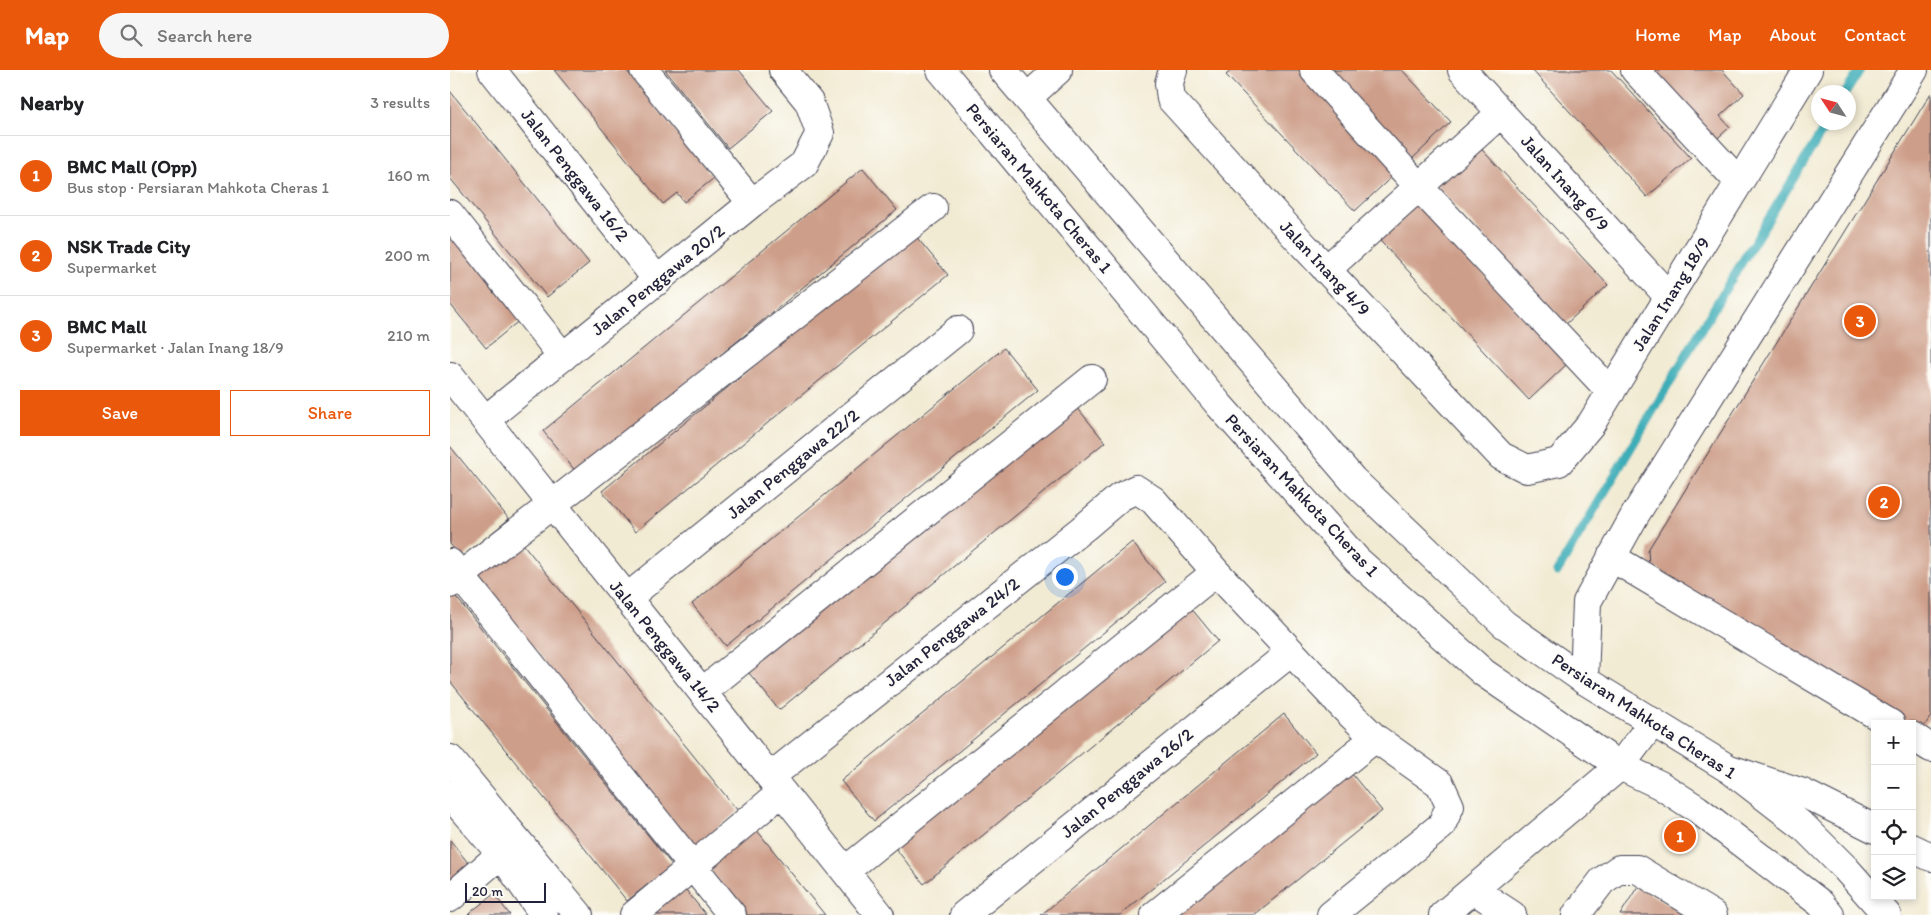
<!DOCTYPE html>
<meta charset="utf-8">
<style>
body{margin:0;font-family:Itim,sans-serif;background:#f6f6f6;color:#202124}
.controls{position:absolute;right:15px;bottom:15px;display:grid;overflow:hidden;border-radius:0px;box-shadow:0 2px 8px #0003}
.controls button{width:45px;height:45px;display:grid;place-items:center;padding:0;border:0;border-bottom:1px solid #e0e0e0;background:#fff;color:#202124;font:25px sans-serif}
.compass{position:absolute;left:1361px;top:15px;width:45px;height:45px;border-radius:50%;background:#fff;box-shadow:0 2px 8px #0003;rotate:306deg}
.scale{position:absolute;left:15px;bottom:12px;width:81px;box-sizing:border-box;padding-left:5px;border:2px solid #22223b;border-top:0;font-size:14px;line-height:18px;white-space:nowrap;color:#22223b;-webkit-text-stroke:4px #fdfcf7;paint-order:stroke}
.you{position:absolute;left:614px;top:506px;width:18px;height:18px;margin:-12px;border:4px solid #fff;border-radius:50%;background:#1a73e8;box-shadow:0 0 0 8px #1a73e833}
.badge{display:grid;place-items:center;width:32px;height:32px;border-radius:50%;background:#ea580c;color:#fff;font-size:16px;font-weight:700}
.pin{position:absolute;translate:-50% -50%;border:2px solid #fff;box-shadow:0 1px 5px #0006}
.list{margin:0;padding:0;list-style:none}
h2{display:flex;justify-content:space-between;align-items:center;height:65px;margin:0;padding:0 20px;font-size:21px}
h2 small{font-size:16px;font-weight:400;color:#757577}
.list li{display:grid;grid-template-columns:32px 1fr auto;gap:15px;align-items:center;box-sizing:border-box;height:80px;padding:0 20px;border-top:1px solid #e0e0e0}
.list b{display:block;font-size:19px;white-space:nowrap}
.list p{margin:0;font-size:16px;white-space:nowrap;color:#757577}
.list em{font-size:16px;font-style:normal;color:#757577}
.actions{display:flex;gap:10px;padding:15px 20px}
.actions a{flex:1;padding:11px 0;border:1px solid #ea580c;border-radius:0px;text-align:center;font-size:18px;color:#ea580c}
.actions .main{background:#ea580c;color:#fff}
.icon{flex:none;width:28px;height:28px;fill:none;stroke:currentColor;stroke-width:2;stroke-linecap:round;stroke-linejoin:round}
.map{position:relative;flex:none;width:1481px;height:845px;overflow:hidden}
header{display:flex;align-items:center;gap:30px;box-sizing:border-box;height:70px;padding:0 25px;background:#ea580c;color:#fff}
header strong{font-size:24px}
nav{display:flex;gap:28px;margin-inline-start:auto;font-size:18px}
.search{width:350px;height:45px;background:#f6f6f6;display:flex;align-items:center;gap:12px;box-sizing:border-box;padding:0 18px;border-radius:28px;color:#757577;font-size:19px}
main{display:flex}
aside{flex:1;background:#fff}
.map>svg:first-child{display:block}
.lines{fill:none;stroke-linecap:round;stroke-linejoin:round}
.stream{stroke:#3cadb8;stroke-width:9}
.building{fill:#cd9e89}
.minor-casing{stroke:#414052;stroke-width:30}
.major-casing{stroke:#414052;stroke-width:30}
.minor{stroke:#fff;stroke-width:28}
.major{stroke:#fff;stroke-width:28}
.labels{text-anchor:middle;stroke-width:4;stroke-linejoin:round;paint-order:stroke}
.street-label{font-size:18px;fill:#22223b;stroke:#fdfcf7}
</style>
<header>
<strong>Map</strong>
<div class="search"><svg class="icon" aria-label="search" viewBox="0 0 24 24"><circle cx="10" cy="10" r="6"/><path d="M15 15l6 6"/></svg>Search here</div>
<nav><a>Home</a><a>Map</a><a>About</a><a>Contact</a></nav>
</header>
<main>
<aside>
<h2>Nearby<small>3 results</small></h2>
<ul class="list">
<li><span class="badge">1</span><div><b>BMC Mall (Opp)</b><p>Bus stop · Persiaran Mahkota Cheras 1</p></div><em>160 m</em></li>
<li><span class="badge">2</span><div><b>NSK Trade City</b><p>Supermarket</p></div><em>200 m</em></li>
<li><span class="badge">3</span><div><b>BMC Mall</b><p>Supermarket · Jalan Inang 18/9</p></div><em>210 m</em></li>
</ul>
<div class="actions"><a class="main">Save</a><a>Share</a></div>
</aside>
<div class="map">
<svg width="1481" height="845" viewBox="0 0 1481 845">
<rect width="100%" height="100%" fill="#fdfcf7"/>
<filter id="ink" filterUnits="userSpaceOnUse"><feTurbulence type="fractalNoise" baseFrequency=".02" numOctaves="2"/><feDisplacementMap in="SourceGraphic" scale="10" xChannelSelector="R" yChannelSelector="G"/><feConvolveMatrix kernelMatrix="1 2 1 2 8 2 1 2 1" color-interpolation-filters="sRGB"/></filter>
<filter id="wash" filterUnits="userSpaceOnUse"><feTurbulence type="fractalNoise" baseFrequency=".0096" numOctaves="4" result="noise"/><feDisplacementMap in="SourceGraphic" scale="20" xChannelSelector="R" yChannelSelector="G"/><feGaussianBlur stdDeviation="1.12" result="paint"/><feColorMatrix in="noise" values="0 0 0 0 0 0 0 0 0 0 0 0 0 0 0 0 0 1.4 0 .05"/><feComposite in="paint" operator="in"/></filter>
<g filter="url(#wash)">
<rect width="100%" height="100%" fill="#f2ebd4"/>
<g class="lines">
<!-- stream -->
<path class="stream" d="M1396 22 1410 0
M1107 502 1273 223 1378 52"/>
</g>
<g id="blocks">
<!-- building -->
<path class="building" d="M104 0H176L264 108 234 132 227 123 213 134Z
M215 0H289L323 41 278 78Z
M782 0H853L948 101 905 141 776 5Z
M878 0H952L1001 52 962 89Z
M1082 0H1161L1241 88 1197 127Z
M1191 0H1272L1294 24 1270 46 1280 57 1260 75Z
M0 21 139 193 97 227 0 108Z
M1481 23V646L1471 661 1199 494 1198 480Z
M1022 69 1158 215 1116 254 980 109Z
M413 98 447 140 127 403 93 361Z
M960 123 1118 293 1079 330 920 160Z
M0 150 77 244 36 278 0 234Z
M464 164 498 205 185 462 152 421Z
M554 278 588 320 276 576 242 534Z
M622 331 655 372 329 640 295 598Z
M0 376 59 449 12 488 0 474Z
M69 469 288 741 244 778 25 505Z
M682 472 715 512 424 751 391 711Z
M2 522 222 795 177 831 0 611V524Z
M736 532 768 571 474 814 442 774Z
M834 644 866 683 821 721 670 845H591Z
M897 698 932 741 804 845H717Z
M305 758 375 845H296L257 796Z
M0 770 26 803 0 824Z
M232 815 256 845H195Z
M1188 816 1235 845H1170Z
M44 824 60 845H18L22 841Z"/>
</g>
</g>
<g filter="url(#ink)">
<use href="#blocks" fill-opacity="0" stroke="#414052" stroke-width="1"/>
<g class="lines">
<defs>
<path id="minor" d="M42 0 208 211
M194 0 302 133
M723 0 719 13 721 29 845 166 1051 386 1077 399 1109 392 1141 354 1358 0
M864 0 969 117 1161 322
M1012 0 1219 227
M1185 0 1289 112
M577 28 608 0
M0 144 113 287
M876 200 1051 43
M0 306 430 845
M35 350 302 133 354 94 370 63 359 32 333 0
M1161 487 1441 654
M0 493 282 845
M0 514 483 138
M177 528 508 260
M1134 610 1137 532 1185 445 1464 0
M252 622 642 309
M1462 666 1481 678
M0 689 129 845
M1283 700 1353 723 1425 759
M320 707 636 456 670 427 686 419 703 430 766 502 894 638 925 668 990 714 1000 736 991 756 881 845
M0 725 51 784 94 845
M1462 778 1481 787
M395 801 766 502
M1024 820 1062 845
M0 828 51 784
M184 845 332 722
M514 845 841 582
M705 845 925 668
M993 845 1170 696 1203 652
M1126 845 1152 811 1169 799H1187L1263 845"/>
<path id="major" d="M491 0 770 336 907 490 1034 603 1170 696 1210 715 1247 739 1370 833 1380 845
M553 0 903 410 1054 554 1134 610 1279 699 1354 757 1395 798 1437 845"/>
</defs>
<!-- minor casing -->
<use href="#minor" class="minor-casing"/>
<!-- major casing -->
<use href="#major" class="major-casing"/>
<!-- minor -->
<use href="#minor" class="minor"/>
<!-- major -->
<use href="#major" class="major"/>
</g>
</g>
<g class="labels">
<!-- street labels -->
<g class="street-label">
<text transform="translate(125 105) rotate(52)" y="6">Jalan Penggawa 16/2</text>
<text transform="translate(1115 113) rotate(48)" y="6">Jalan Inang 6/9</text>
<text transform="translate(589 118) rotate(50)" y="6">Persiaran Mahkota Cheras 1</text>
<text transform="translate(875 198) rotate(47)" y="6">Jalan Inang 4/9</text>
<text transform="translate(208 210) rotate(-39)" y="6">Jalan Penggawa 20/2</text>
<text transform="translate(1221 224) rotate(-58)" y="6">Jalan Inang 18/9</text>
<text transform="translate(343 394) rotate(-39)" y="6">Jalan Penggawa 22/2</text>
<text transform="translate(852 425) rotate(47)" y="6">Persiaran Mahkota Cheras 1</text>
<text transform="translate(502 562) rotate(-38)" y="6">Jalan Penggawa 24/2</text>
<text transform="translate(215 576) rotate(51)" y="6">Jalan Penggawa 14/2</text>
<text transform="translate(1194 646) rotate(33)" y="6">Persiaran Mahkota Cheras 1</text>
<text transform="translate(677 713) rotate(-39)" y="6">Jalan Penggawa 26/2</text>
</g>
</g>
</svg>
<div class="controls">
<button>+</button>
<button>−</button>
<button><svg class="icon" aria-label="locate" viewBox="0 0 24 24"><circle cx="12" cy="12" r="6"/><path d="M12 2v4M12 18v4M2 12h4M18 12h4"/></svg></button>
<button><svg class="icon" aria-label="layers" viewBox="0 0 24 24"><path d="M12 4l9 5-9 5-9-5zM3 14l9 5 9-5"/></svg></button>
</div>
<svg class="compass" viewBox="-18 -18 36 36"><path d="M0-13l5 13h-10z" fill="#e53935"/><path d="M0 13l5-13h-10z" fill="#757577"/></svg>
<div class="scale">20 m</div>
<div class="you"></div>
<div class="pin badge" style="left:1230px;top:766px">1</div>
<div class="pin badge" style="left:1434px;top:432px">2</div>
<div class="pin badge" style="left:1410px;top:251px">3</div>
</div>
</main>
